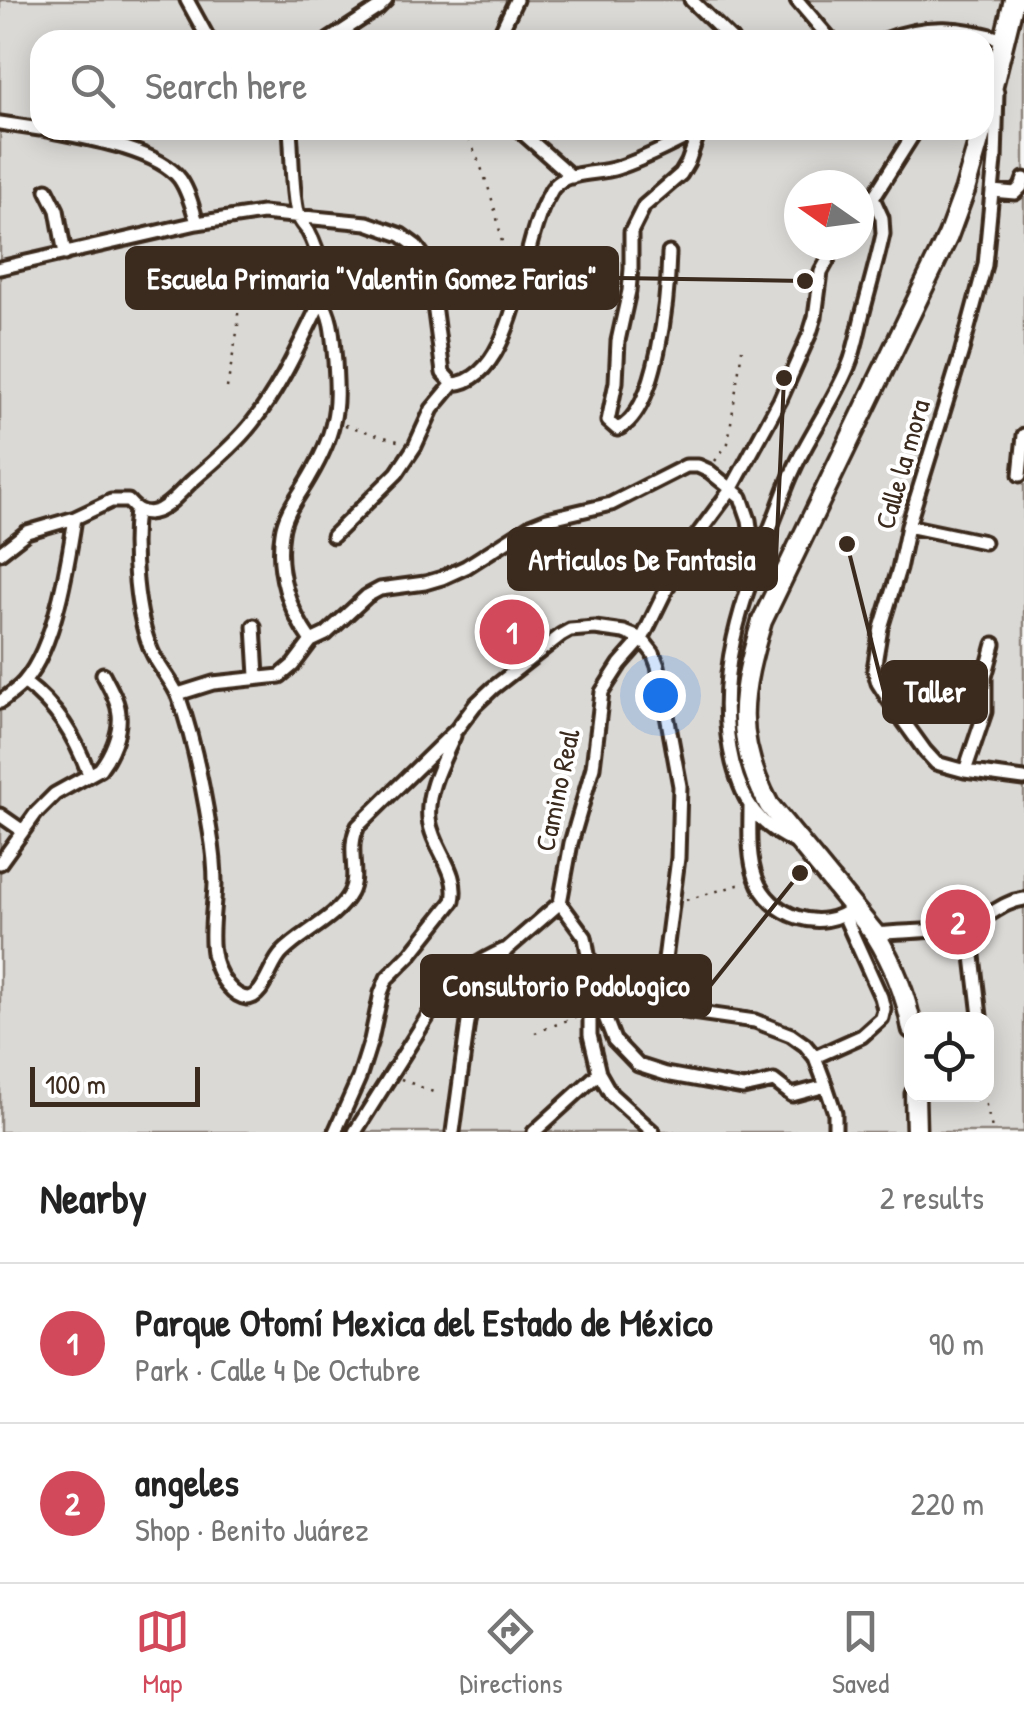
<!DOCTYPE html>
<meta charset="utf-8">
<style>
body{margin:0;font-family:"Patrick Hand",sans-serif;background:#f6f6f6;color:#222}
.controls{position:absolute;right:30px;bottom:30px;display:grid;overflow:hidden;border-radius:20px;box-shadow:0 5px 25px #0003}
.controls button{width:90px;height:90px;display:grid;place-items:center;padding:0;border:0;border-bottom:2px solid #e0e0e0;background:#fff;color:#222;font:50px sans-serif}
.compass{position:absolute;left:784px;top:170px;width:90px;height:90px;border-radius:50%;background:#fff;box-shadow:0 5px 25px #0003;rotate:284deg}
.scale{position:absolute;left:30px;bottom:25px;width:170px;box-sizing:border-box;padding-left:10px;border:5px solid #3b2a1e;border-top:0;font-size:28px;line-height:35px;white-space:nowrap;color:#3b2a1e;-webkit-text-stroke:8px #fff;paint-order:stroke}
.you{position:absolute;left:660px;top:695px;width:35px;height:35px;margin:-25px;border:8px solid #fff;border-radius:50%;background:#1a73e8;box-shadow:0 0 0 15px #1a73e833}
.badge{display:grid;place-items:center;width:65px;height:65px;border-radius:50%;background:#d1495b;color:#fff;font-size:32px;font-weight:700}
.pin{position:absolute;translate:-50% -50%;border:5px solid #fff;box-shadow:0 2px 10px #0006}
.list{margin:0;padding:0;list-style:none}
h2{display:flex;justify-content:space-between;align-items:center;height:130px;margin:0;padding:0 40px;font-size:42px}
h2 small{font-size:32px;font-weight:400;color:#767676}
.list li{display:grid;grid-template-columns:65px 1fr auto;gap:30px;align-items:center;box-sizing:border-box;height:160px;padding:0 40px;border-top:2px solid #e0e0e0}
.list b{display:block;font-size:38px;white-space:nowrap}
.list p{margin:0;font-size:32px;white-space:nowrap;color:#767676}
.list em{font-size:32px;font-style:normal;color:#767676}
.icon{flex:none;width:55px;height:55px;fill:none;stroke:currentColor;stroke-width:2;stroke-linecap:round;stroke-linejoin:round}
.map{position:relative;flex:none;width:1024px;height:1132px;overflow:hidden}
.search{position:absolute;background:#fff;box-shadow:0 5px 25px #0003;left:30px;right:30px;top:30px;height:110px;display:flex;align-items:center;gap:25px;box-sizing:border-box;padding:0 35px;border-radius:30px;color:#767676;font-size:38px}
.sheet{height:450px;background:#fff}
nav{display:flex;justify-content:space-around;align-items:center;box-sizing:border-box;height:140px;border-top:2px solid #e0e0e0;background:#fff;font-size:28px;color:#767676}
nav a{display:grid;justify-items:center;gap:5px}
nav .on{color:#d1495b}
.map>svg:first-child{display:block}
.green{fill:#dbd9d6;stroke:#8b827a;stroke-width:2.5;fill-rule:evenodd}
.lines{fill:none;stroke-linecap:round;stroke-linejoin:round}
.lane-casing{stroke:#3b2a1e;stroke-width:14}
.street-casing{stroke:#3b2a1e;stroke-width:19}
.primary-casing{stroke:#3b2a1e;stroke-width:25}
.path{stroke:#3b2a1e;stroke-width:2.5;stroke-dasharray:2.5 8;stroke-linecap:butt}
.lane{stroke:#fff;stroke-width:6}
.street{stroke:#fff;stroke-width:11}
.primary{stroke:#fff;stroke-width:18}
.labels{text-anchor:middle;stroke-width:8;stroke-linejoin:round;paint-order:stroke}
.street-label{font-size:28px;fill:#3b2a1e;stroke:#fff}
.leader{fill:none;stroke:#3b2a1e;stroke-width:4}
.callout-dot{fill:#3b2a1e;stroke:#fff;stroke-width:4}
.callout{fill:#3b2a1e;stroke:#3b2a1e;stroke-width:4}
.callout-label{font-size:30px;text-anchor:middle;font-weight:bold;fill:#fff}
</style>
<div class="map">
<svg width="1024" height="1132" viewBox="0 0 1024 1132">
<rect width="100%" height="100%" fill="#f7f6f6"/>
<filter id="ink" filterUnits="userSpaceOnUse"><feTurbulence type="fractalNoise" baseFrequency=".01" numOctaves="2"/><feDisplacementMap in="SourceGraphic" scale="20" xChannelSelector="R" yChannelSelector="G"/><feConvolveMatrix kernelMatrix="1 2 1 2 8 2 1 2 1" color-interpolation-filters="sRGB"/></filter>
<g filter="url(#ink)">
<!-- green -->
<path class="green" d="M0 0H1024V1132H0ZM40 40H984V130H40ZM799 185H859V245H799ZM912 1019H986V1094H912Z"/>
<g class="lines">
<defs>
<path id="lane" d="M692 543 755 564"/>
<path id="street" d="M187 0 209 40
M691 0 732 40
M797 0 831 40
M329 40 378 8 386 0
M497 40 516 0
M885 40C927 23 963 27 1005 40
M997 92 995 160 985 265 961 354 908 526 899 569 881 628 874 669 878 683 894 708 925 751 936 763 965 771 1024 779
M0 123 40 129
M46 130C82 137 158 149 180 179 189 192 193 209 197 223
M519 130 572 177
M47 190 57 210 65 254
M992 191 1015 193 1021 187 1024 179
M859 214 873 198 916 130
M669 253C668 293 658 414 617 429L608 421 616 382 618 341 629 291 631 269V232L644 206 681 174 688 162 699 131
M0 268 197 223 262 213 367 223 401 235 416 246 424 257 430 274 443 373 453 384
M191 289C230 277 291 263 321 301 333 316 333 343 335 361 336 380 338 403 333 422 329 442 319 461 309 478 299 496 285 511 282 533 276 571 289 610 311 641
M453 384C518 379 520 239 549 195 551 190 554 186 558 183 574 171 599 174 617 168 646 159 674 143 701 130
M1020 475 1024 435
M136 510C131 550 136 616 152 652 159 668 173 682 179 698 194 740 203 787 210 831 213 848 215 866 215 884 214 918 203 958 228 986 233 992 239 997 247 998 264 998 270 964 282 953 302 932 336 919 350 893 360 873 346 849 358 826L457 729 475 705 493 688 561 635 570 630 595 628 624 632 642 639 653 653 658 666 680 786 678 858 663 975 665 996 669 1002 685 1011 755 1021 791 1035 805 1045 815 1057 826 1086 835 1113V1132
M908 526 984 542
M333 536 397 473 415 446 432 409 453 384
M0 553 27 532 75 518 111 501H128C151 529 171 501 190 483 211 464 234 446 252 423 281 387 300 343 321 301 324 277 320 253 308 231 305 227 301 223 299 218 292 204 292 149 290 130
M254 626 257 676
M24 682C58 708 74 735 89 774
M178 694 213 683 280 676 293 665 311 641 326 634 367 596 380 589 425 583 442 578 466 567 532 525 547 519 611 504 686 466H698L709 471 741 497 749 520 755 563
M0 702C8 696 18 689 24 682 55 647 68 563 75 518
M965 771 985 712V677L994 644
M750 807C750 830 748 856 756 878 769 916 822 935 853 907
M0 815 23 831
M797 843C759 827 743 802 733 763 712 678 743 597 774 519 781 502 786 485 794 469 810 434 833 403 848 367 855 351 858 333 862 316 869 288 877 262 883 234L882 218 873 198
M0 863 36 813 55 794 100 769C111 755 121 732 119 714 118 700 109 686 103 674
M560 903 585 937 594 989 590 1009V1035L599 1073 611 1094 653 1132
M963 927 973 956 980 1016
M875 934C902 931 940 932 965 926 987 920 1001 902 1024 899
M594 989 614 1040 638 1065 666 1074 743 1088 774 1081 792 1095 826 1086
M815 1057 862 1036 882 1018 884 1009 881 997 844 915
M335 1132 359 1078 371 1040 381 993 387 978 411 954 453 901C460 871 432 848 429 819 426 790 443 761 454 736
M355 1132 443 992C461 973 481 960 504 950
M453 1132 468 1022 480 982 507 949 560 903 571 843 593 767 602 692 620 664 642 639 684 553 732 488 780 400 810 333 815 317 821 272 836 245
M534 1132 599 1073"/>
<path id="primary" d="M984 122 1014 0
M912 1029C906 995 893 963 875 934L769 805C732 736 741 692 762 621L948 236 965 190 982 130
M915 1094 916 1132"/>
</defs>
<!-- lane casing -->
<use href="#lane" class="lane-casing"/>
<!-- street casing -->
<use href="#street" class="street-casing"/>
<!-- primary casing -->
<use href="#primary" class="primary-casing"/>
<!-- path -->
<path class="path" d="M464 130C489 178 504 232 507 286
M227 388 238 327V289
M345 425 404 443
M715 461 728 443 742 349
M686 900 745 883
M535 1033 580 1015
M401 1079 438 1094
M983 1094 993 1132"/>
<!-- lane -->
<use href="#lane" class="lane"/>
<!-- street -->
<use href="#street" class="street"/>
<!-- primary -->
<use href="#primary" class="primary"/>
</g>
</g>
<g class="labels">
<!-- street labels -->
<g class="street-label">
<text transform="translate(902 464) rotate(-74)" y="10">Calle la mora</text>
<text transform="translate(557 790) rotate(-78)" y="10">Camino Real</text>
</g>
</g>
<!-- callouts -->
<path class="leader" d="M805 281L617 278M784 378L776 559M847 544L884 692M800 873L710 986"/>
<g class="callout-dot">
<circle cx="805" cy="281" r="10"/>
<circle cx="784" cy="378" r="10"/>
<circle cx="847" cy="544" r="10"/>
<circle cx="800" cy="873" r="10"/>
</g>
<g class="callout">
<rect x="127" y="248" width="490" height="60" rx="10"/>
<rect x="509" y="529" width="267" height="60" rx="10"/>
<rect x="884" y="662" width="102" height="60" rx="10"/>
<rect x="422" y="956" width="288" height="60" rx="10"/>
</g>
<g class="callout-label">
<text x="372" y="289">Escuela Primaria "Valentin Gomez Farias"</text>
<text x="642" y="570">Articulos De Fantasia</text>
<text x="935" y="702">Taller</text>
<text x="566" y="996">Consultorio Podologico</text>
</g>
</svg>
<div class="controls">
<button><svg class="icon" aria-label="locate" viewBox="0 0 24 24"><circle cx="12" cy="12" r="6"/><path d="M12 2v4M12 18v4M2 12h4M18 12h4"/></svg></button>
</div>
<svg class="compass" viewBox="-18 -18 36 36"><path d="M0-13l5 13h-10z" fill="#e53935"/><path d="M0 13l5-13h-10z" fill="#767676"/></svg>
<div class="scale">100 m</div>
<div class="you"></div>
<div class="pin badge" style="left:512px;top:632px">1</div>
<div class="pin badge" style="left:958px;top:922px">2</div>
<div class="search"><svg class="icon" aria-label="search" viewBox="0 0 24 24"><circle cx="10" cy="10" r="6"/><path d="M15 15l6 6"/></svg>Search here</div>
</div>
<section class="sheet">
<h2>Nearby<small>2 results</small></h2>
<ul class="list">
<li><span class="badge">1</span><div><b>Parque Otomí Mexica del Estado de México</b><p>Park · Calle 4 De Octubre</p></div><em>90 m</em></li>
<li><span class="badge">2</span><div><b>angeles</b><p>Shop · Benito Juárez</p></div><em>220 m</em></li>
</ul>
</section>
<nav>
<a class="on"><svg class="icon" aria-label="map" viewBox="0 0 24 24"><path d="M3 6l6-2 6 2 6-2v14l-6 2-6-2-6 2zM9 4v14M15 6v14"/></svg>Map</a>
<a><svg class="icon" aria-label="directions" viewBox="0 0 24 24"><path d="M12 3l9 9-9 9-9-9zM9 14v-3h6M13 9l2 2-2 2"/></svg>Directions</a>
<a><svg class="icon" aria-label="saved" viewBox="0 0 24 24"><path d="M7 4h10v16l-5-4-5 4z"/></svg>Saved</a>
</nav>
